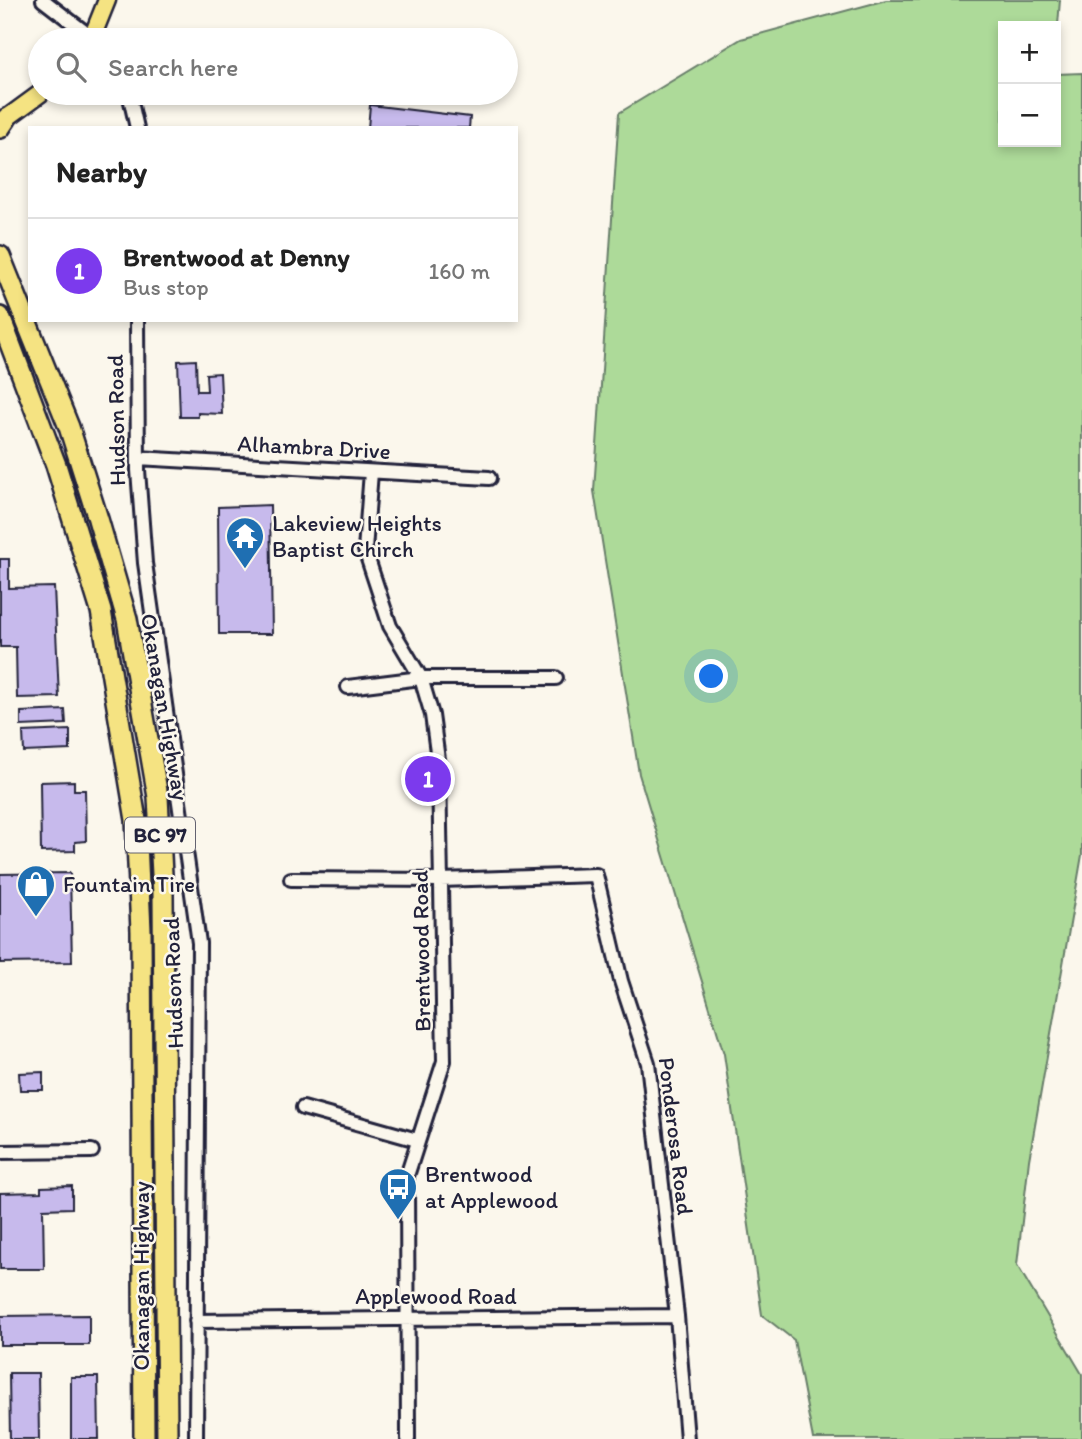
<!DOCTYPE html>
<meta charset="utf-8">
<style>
body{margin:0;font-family:Itim,sans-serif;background:#f6f6f6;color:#222}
.controls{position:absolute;right:21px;top:21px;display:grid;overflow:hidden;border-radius:0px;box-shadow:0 4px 10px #0003}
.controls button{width:63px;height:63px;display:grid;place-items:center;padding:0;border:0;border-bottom:2px solid #e0e0e0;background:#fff;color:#222;font:35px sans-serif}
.you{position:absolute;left:712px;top:677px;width:24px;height:24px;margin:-18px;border:5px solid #fff;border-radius:50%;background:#1a73e8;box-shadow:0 0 0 10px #1a73e833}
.badge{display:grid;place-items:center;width:46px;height:46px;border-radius:50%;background:#7c3aed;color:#fff;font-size:23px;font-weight:700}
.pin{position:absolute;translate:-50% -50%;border:4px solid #fff;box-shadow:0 2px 7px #0006}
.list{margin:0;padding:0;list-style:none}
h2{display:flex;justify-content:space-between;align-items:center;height:91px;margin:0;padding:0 28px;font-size:30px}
h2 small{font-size:23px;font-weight:400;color:#767676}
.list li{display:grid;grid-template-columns:46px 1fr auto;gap:21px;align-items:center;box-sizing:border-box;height:105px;padding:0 28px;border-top:2px solid #e0e0e0}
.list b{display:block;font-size:26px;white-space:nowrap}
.list p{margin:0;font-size:23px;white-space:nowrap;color:#767676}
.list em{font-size:23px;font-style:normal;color:#767676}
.icon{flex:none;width:38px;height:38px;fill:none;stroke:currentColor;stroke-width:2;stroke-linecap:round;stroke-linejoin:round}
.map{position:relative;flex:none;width:1082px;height:1439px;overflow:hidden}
.search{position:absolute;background:#fff;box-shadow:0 4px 10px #0003;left:28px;top:28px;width:490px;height:77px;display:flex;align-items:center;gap:18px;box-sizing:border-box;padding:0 24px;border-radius:38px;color:#767676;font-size:26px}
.panel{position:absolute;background:#fff;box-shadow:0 4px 10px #0003;left:28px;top:126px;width:490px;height:196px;border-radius:0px}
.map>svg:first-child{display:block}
.green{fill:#adda99;stroke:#687e6a;stroke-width:2}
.building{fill:#c7baec;stroke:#22223b;stroke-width:2}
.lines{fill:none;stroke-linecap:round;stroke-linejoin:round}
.minor-casing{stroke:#22223b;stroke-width:18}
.major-casing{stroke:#22223b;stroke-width:21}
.highway-casing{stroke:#22223b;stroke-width:24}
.minor{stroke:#fbf7ec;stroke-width:12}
.major{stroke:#f5e382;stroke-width:16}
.highway{stroke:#f5e382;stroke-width:19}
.labels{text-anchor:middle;stroke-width:5;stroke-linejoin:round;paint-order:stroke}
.shield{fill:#fbf7ec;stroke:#636270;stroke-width:2}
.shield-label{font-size:21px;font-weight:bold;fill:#22223b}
.street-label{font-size:23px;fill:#22223b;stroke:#fbf7ec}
.poi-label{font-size:23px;fill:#22223b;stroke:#fbf7ec;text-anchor:start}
</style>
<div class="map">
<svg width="1082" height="1439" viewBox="0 0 1082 1439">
<rect width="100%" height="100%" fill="#fbf7ec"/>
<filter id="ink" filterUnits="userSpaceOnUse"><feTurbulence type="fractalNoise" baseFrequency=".0143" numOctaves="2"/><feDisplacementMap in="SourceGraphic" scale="14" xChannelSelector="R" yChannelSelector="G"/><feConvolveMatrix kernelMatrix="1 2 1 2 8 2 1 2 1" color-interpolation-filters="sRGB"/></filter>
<g filter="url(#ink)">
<!-- green -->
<path class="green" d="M886 0H1060L1056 50V26H1003V142H1056V74L1082 73V855L1029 1160 1017 1265 1082 1374V1439H813L794 1340 762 1315 724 1054 639 774 594 491 619 113 741 39Z"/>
<!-- building -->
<path class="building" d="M370 105 470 117 469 128H368Z
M196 360 197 391H207L206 374 220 373 222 414 198 413V417H180L178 361Z
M270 505 272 634H219L218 507Z
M0 559H9V588L54 587 59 697 17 698 16 647H0Z
M65 710 66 724 21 726V712Z
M70 730V750L24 752 23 732Z
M74 781V790H85L86 841 75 842V851L41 852 40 782Z
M70 873 72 962 0 963V874Z
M43 1072V1090H20L19 1073Z
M72 1186V1208L43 1209 44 1269H0V1193L41 1192V1187Z
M89 1315V1345H0V1316Z
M9 1373H38L39 1439H10Z
M71 1377H98L99 1439H71Z"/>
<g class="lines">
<defs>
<path id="minor" d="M43 0 95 40
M129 93 137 128
M137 320 138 470 145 563 199 943 196 1439
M138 458 489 478
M371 472 365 550 390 626 421 678 432 715 439 767 444 1061 407 1176 408 1439
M348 687 421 678H556
M291 879 440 880 596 875 621 981 648 1063 677 1316 687 1439
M303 1108 417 1140
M0 1152 92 1151
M196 1321 677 1316"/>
<path id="major" d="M91 40 107 0
M0 123 41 93"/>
<path id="highway" d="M0 128 6 119
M0 256 69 427 98 519 127 619 158 797 163 894 167 1439
M0 317 56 465 101 611 136 820 141 931 144 1439"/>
</defs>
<!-- minor casing -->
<use href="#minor" class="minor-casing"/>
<!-- major casing -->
<use href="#major" class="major-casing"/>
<!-- highway casing -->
<use href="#highway" class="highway-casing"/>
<!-- minor -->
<use href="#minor" class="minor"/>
<!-- major -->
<use href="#major" class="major"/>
<!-- highway -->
<use href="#highway" class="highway"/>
</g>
</g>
<!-- icons -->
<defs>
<symbol id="temple-pin" viewBox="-11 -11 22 30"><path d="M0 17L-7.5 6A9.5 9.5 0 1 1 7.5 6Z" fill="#1f6fb2" stroke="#fbf7ec"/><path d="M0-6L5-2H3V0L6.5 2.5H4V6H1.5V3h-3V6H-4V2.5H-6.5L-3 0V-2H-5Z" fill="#fff"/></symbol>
<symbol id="shop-pin" viewBox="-11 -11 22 30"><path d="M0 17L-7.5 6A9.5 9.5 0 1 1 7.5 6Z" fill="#1f6fb2" stroke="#fbf7ec"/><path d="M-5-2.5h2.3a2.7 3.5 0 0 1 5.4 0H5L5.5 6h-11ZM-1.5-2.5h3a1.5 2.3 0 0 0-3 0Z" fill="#fff"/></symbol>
<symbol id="bus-pin" viewBox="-11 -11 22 30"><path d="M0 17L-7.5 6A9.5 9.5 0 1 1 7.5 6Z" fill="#1f6fb2" stroke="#fbf7ec"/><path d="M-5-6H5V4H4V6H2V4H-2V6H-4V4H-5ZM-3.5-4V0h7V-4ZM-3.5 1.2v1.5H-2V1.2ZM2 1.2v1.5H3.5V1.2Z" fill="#fff"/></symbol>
</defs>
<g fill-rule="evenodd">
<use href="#temple-pin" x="223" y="514" width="44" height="60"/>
<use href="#shop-pin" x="14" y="862" width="44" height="60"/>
<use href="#bus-pin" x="376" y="1165" width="44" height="60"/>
</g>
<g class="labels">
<!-- shield labels -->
<rect class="shield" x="125" y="817.5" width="70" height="35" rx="5"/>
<g class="shield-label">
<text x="160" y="842">BC 97</text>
</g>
<!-- street labels -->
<g class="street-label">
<text transform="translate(116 420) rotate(-91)" y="8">Hudson Road</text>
<text transform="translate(314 447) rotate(3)" y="8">Alhambra Drive</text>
<text transform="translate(165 707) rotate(80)" y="8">Okanagan Highway</text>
<text transform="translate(421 951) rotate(-91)" y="8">Brentwood Road</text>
<text transform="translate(173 983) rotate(-92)" y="8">Hudson Road</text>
<text transform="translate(676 1136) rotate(83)" y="8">Ponderosa Road</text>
<text transform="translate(141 1276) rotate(-90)" y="8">Okanagan Highway</text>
<text x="436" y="1304">Applewood Road</text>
</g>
<!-- poi labels -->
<g class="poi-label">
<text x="272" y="531">Lakeview Heights<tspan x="272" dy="26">Baptist Chirch</tspan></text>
<text x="63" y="892">Fountain Tire</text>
<text x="425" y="1182">Brentwood<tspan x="425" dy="26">at Applewood</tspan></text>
</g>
</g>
</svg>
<div class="controls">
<button>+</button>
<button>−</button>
</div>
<div class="you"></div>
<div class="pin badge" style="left:428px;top:779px">1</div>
<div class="search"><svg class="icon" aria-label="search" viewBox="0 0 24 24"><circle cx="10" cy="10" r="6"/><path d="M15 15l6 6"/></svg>Search here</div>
<section class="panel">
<h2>Nearby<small></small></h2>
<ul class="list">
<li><span class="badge">1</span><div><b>Brentwood at Denny</b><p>Bus stop</p></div><em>160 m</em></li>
</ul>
</section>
</div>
